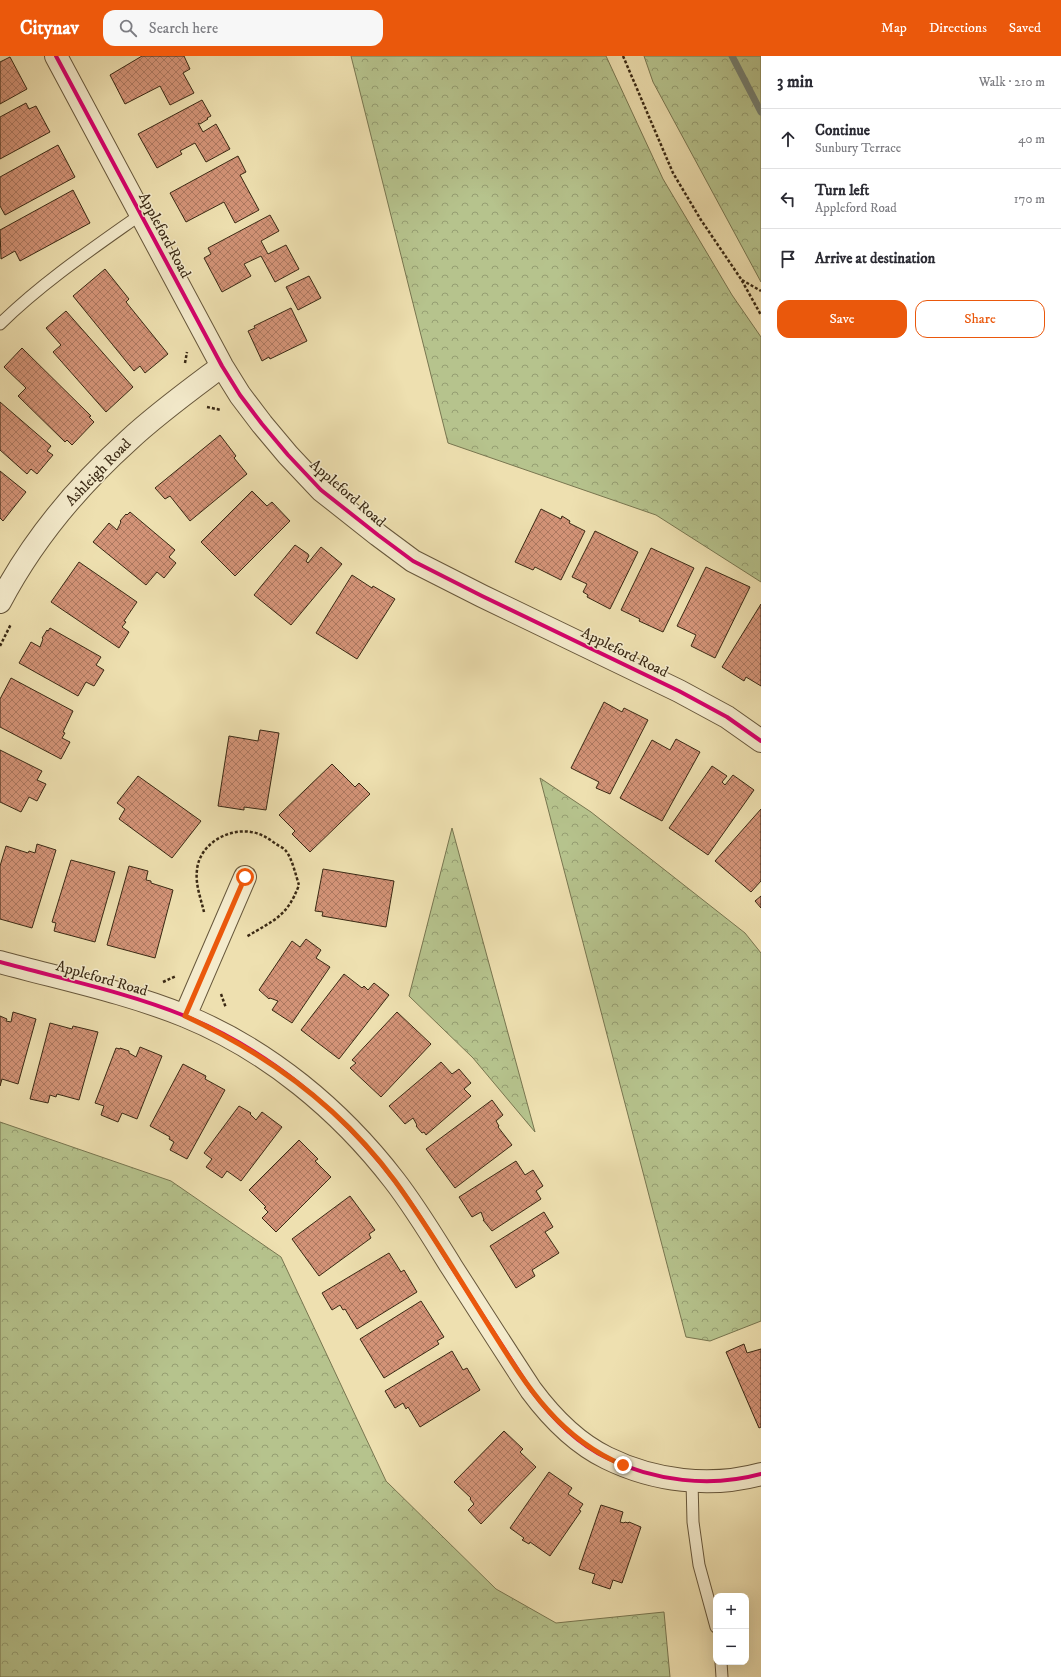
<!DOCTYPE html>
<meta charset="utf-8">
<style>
body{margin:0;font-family:"IM FELL DW Pica",serif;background:#f7f7f7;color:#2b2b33}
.controls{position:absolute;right:12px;bottom:12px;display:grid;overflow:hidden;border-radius:8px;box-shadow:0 4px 16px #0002}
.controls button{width:36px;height:36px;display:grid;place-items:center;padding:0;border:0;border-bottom:1px solid #e1e1e2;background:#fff;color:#2b2b33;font:20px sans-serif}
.stop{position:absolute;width:12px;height:12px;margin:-9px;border:3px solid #ea580c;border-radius:50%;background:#fff}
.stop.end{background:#ea580c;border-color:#fff;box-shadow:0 1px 4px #0008}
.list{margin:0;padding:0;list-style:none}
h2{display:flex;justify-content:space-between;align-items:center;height:52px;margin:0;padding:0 16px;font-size:17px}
h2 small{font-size:13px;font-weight:400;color:#7c7c81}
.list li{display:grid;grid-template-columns:26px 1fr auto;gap:12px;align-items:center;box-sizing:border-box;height:60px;padding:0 16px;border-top:1px solid #e1e1e2}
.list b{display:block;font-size:15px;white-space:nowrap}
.list p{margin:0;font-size:13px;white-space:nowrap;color:#7c7c81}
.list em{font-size:13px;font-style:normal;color:#7c7c81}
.actions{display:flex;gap:8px;padding:12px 16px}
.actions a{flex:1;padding:9px 0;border:1px solid #ea580c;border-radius:12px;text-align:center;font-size:14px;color:#ea580c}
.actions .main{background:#ea580c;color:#fff}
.icon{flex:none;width:22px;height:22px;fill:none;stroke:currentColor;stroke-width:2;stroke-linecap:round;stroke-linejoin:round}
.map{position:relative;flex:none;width:761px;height:1621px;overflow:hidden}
header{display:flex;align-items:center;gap:24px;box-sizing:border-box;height:56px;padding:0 20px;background:#ea580c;color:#fff}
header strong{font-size:19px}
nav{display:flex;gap:22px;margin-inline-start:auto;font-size:14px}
.search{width:280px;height:36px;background:#f7f7f7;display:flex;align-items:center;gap:10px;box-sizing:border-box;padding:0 14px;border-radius:12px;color:#7c7c81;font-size:15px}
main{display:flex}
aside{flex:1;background:#fff}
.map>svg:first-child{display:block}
.forest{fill:url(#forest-crowns);stroke:#787650}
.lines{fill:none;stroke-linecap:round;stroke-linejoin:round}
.stream{stroke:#758174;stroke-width:7}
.building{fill:url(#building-cross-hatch);stroke:#3a2914}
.lane-casing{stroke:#67573b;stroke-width:13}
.street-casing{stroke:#67573b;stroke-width:24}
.path{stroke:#3a2914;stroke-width:2.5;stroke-dasharray:3 2;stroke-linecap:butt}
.lane{stroke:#f4ebcc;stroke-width:11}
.street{stroke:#f4ebcc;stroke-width:22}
.cycleway-casing{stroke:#f4ebcc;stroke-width:6}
.cycleway{stroke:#d6006c;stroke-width:4}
.route{stroke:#ea580c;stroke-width:5}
.labels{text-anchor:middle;stroke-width:3;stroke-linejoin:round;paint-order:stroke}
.street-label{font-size:15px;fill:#3a2914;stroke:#f4ebcc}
</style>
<header>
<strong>Citynav</strong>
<div class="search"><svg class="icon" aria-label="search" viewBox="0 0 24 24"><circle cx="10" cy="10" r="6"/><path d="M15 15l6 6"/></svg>Search here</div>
<nav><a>Map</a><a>Directions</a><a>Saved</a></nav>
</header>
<main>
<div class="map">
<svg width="761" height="1621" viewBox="0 0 761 1621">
<defs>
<pattern id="forest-crowns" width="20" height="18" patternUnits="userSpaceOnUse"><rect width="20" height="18" fill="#b6c38d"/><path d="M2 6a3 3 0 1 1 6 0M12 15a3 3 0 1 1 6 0" fill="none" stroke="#959e72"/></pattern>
<pattern id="building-cross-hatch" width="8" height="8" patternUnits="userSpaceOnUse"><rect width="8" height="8" fill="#d39377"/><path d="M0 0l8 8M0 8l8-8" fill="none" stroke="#ac7860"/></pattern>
</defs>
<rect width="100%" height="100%" fill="#eee0b0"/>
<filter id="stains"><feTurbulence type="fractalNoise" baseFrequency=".005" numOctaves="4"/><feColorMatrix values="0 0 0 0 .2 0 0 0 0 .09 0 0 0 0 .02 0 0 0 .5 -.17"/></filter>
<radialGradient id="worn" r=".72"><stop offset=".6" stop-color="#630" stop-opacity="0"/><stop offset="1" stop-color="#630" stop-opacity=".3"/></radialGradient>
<!-- forest -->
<path class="forest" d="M351 0H606L663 123 732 239 761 281V526L656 459 448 387Z
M644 0H761V226L653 26Z
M540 722 591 756 745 877 761 897V1265L710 1285 686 1281Z
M452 772 535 1076 473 1002 409 940Z
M0 1066 171 1125 281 1201 386 1425 496 1533 556 1567 664 1556 670 1621H0Z"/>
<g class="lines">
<!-- stream -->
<path class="stream" d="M732 0 761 56"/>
</g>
<!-- building -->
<path class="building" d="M142 0H184L190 13 183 17 194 37 170 49 160 30 125 48 110 19Z
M10 1 27 33 0 48V6Z
M202 44 211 60 207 62 208 63 200 68 198 67 203 76 216 68 230 93 206 106 195 87 180 95 182 98 157 112 138 78Z
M26 47 29 53 36 50 50 76 0 103V61Z
M58 89 75 121 5 159 0 150V121Z
M238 100 246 116 240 119 259 154 235 167 224 146 186 166 170 137Z
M73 134 90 167 20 205 15 195 1 203 0 174Z
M270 159 279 175 261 185 268 198 286 189 299 213 275 226 261 200 244 208 251 220 222 236 204 202 211 198 208 192Z
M105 213 129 243 126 246 168 298 145 317 140 310 134 315 73 240Z
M309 220 321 242 298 254 286 231Z
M291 252 307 285 270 303 269 301 262 305 248 275 255 272 254 270Z
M66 255 133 331 106 356 53 296 61 289 46 272Z
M22 292 91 360 89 361 94 366 72 389 67 384 65 386 18 340 26 332 4 311Z
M0 346 51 390 47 395 53 399 37 418 31 413 27 418 0 394Z
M220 379 236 400 234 402 247 418 190 465 170 440 165 443 155 432Z
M0 415 26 436 3 465 0 462Z
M252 435 267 450 272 446 290 465 235 520 201 486Z
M541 453 561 463 562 460 570 465 569 467 585 475 561 524 535 511 533 514 515 506Z
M130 456 175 494 169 501 176 507 164 522 157 516 146 529 93 486 109 467 117 474 121 466 120 465 126 458 127 459Z
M595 475 638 496 610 553 587 541 588 539 583 536 587 528 572 521Z
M295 489 308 498 309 500 306 505 308 507 321 491 342 508 291 569 254 539Z
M651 492 694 512 663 576 639 565 640 563 621 554Z
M79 506 137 546 124 565 126 566 122 571 129 576 119 592 51 546Z
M706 511 750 531 715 602 691 590 696 579 677 570Z
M352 519 372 532 373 530 395 543 357 603 316 577Z
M761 548V630L746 621 744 625 722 611Z
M50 572 101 601 96 609 104 614 94 630 86 626 78 640 19 607 31 586 40 591 43 583 42 582 47 574 48 575Z
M11 622 73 655 63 676 65 677 62 682 70 686 61 703 0 671V643Z
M604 646 622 656 624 652 648 664 610 738 596 732 599 726 571 712Z
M260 674 279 677 266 754 244 751V754L218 750 229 680 258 685Z
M676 683 700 696 662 765 620 742 652 684 670 694Z
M0 694 42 715 37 724 46 728 37 745 29 741 21 756 0 746Z
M332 708 355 731 359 727 370 738 310 796 292 778 295 775 279 759Z
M712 710 727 720 722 726 725 729 733 719 754 734 708 799 669 772Z
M138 720 201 765 172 802 119 763 125 753 117 747Z
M761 753V825L751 836 715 805Z
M37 788 56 794 32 872 0 863V810L6 790 28 797 29 795 35 797Z
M71 804 115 816 95 886 54 875 56 867 52 866Z
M129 810 148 815 146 824 151 825V827L173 834 155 902 107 889Z
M323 813 394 825 386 871 322 860 323 856 315 855Z
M761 840V852L755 845Z
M306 883 321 894 316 902 330 911 292 967 272 954 278 945 270 942 269 943 259 934 292 885 300 891Z
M344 918 362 932 364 930 368 934 374 927 389 939 339 1003 301 974Z
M13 956 36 963 18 1028 2 1023 0 1030V960L7 963 6 965 11 966Z
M397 956 431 988 381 1041 350 1012 356 1007 352 1004Z
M50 967 72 973 73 970 98 976 79 1044 57 1038 56 1041 50 1039 48 1047 30 1043Z
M140 991 162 1000 137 1063 122 1057 118 1066 101 1059 104 1050 95 1047 116 992 120 993V992L129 995V997L136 1001Z
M441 1006 452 1018 459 1013 471 1027 464 1033 471 1040 426 1079 424 1076 422 1077 416 1070 417 1069 413 1062 405 1068 389 1050Z
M183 1008 206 1020 205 1023 225 1034 187 1103 170 1094 174 1086 169 1083 170 1081 150 1070Z
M492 1044 503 1059 496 1065 499 1070 498 1071 512 1089 455 1132 426 1093Z
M239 1050 251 1057 250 1058 256 1064 262 1056 282 1071 241 1125 227 1115 222 1122 206 1111 212 1103 204 1097Z
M299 1084 318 1103 315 1105 331 1121 276 1176 262 1162 268 1156 264 1152 266 1151 249 1134Z
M516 1105 525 1119 533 1114 543 1130 536 1135 541 1143 492 1175 483 1164H484L481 1156 472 1161 459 1141Z
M350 1140 375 1174 369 1178 371 1182 319 1220 292 1183Z
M544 1156 553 1171 545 1176 559 1197 532 1214 535 1220 516 1232 490 1190Z
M389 1197 401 1216 404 1214 417 1236 357 1273 345 1253 343 1254 340 1249 332 1254 322 1237Z
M421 1245 444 1281 437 1285 439 1288 384 1322 360 1283Z
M744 1288 747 1297 761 1293V1371L759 1372 726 1296Z
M452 1295 463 1314 467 1312 480 1334 420 1371 408 1351 406 1353 403 1347 395 1352 385 1335Z
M504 1375 523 1393 520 1396 536 1411 481 1468 468 1454 474 1448 470 1443 471 1442 454 1426Z
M549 1416 572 1432 568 1438 583 1448 579 1454 581 1455 550 1500 530 1486 529 1488 522 1484 524 1482 510 1472Z
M601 1449 623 1456 620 1466 624 1467 625 1466 628 1467 629 1466 641 1471 622 1527 613 1524 610 1533 592 1527 595 1518 579 1513Z"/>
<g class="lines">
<defs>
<path id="lane" d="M0 268C43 226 92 193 140 159
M692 1425 693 1466 699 1509 716 1571
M721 1606 722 1621"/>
<path id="street" d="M56 0 222 310 240 339 262 368 288 399 321 434 378 479 413 505 482 540 679 635 727 661 761 685
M0 546C32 485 78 430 129 384 158 357 190 334 222 310
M0 906C62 923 126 936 185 960 268 994 340 1054 394 1124 415 1151 433 1181 451 1210 478 1252 504 1293 531 1334 551 1361 576 1387 607 1402 654 1425 710 1432 761 1418
M185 960 245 821"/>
</defs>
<!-- lane casing -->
<use href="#lane" class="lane-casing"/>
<!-- street casing -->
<use href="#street" class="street-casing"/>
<!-- path -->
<path class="path" d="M623 0 673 117 701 164 741 223 761 259
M742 224 761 235
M185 307 187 296
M207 351 221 354
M0 590 11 568
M204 856C201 843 195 828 197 814 199 789 227 772 251 776 260 777 268 782 276 788 279 790 284 792 286 795 292 802 296 820 299 829 287 861 274 864 246 881
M163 926 176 920
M221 938 226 952"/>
<!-- lane -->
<use href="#lane" class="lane"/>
<!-- street -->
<use href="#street" class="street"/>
<defs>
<path id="cycleway" d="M56 0 222 310 240 339 262 368 288 399 321 434 378 479 413 505 482 540 679 635 727 661 761 685
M0 906C62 923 126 936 185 960 268 994 340 1054 394 1124 415 1151 433 1181 451 1210 478 1252 504 1293 531 1334 551 1361 576 1387 607 1402 654 1425 710 1432 761 1418"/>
</defs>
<!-- cycleway casing -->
<use href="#cycleway" class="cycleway-casing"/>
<!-- cycleway -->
<use href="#cycleway" class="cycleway"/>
</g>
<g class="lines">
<!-- route -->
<path class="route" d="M245 821 185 960C267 998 341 1052 395 1125 427 1169 455 1216 484 1262 522 1322 554 1380 623 1409"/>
</g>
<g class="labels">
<!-- street labels -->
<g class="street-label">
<text transform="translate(165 179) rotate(62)" y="5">Appleford Road</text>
<text transform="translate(98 416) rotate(-46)" y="5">Ashleigh Road</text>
<text transform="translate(348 437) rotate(41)" y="5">Appleford Road</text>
<text transform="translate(625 596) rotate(26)" y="5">Appleford Road</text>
<text transform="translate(102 922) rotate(16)" y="5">Appleford Road</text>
</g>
</g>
<rect width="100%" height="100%" filter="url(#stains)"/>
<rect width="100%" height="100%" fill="url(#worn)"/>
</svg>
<div class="controls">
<button>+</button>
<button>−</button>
</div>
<div class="stop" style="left:245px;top:821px"></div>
<div class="stop end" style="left:623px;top:1409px"></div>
</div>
<aside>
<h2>3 min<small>Walk · 210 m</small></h2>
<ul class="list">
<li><svg class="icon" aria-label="ahead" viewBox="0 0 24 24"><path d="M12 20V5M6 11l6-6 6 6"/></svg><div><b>Continue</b><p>Sunbury Terrace</p></div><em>40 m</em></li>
<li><svg class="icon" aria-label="left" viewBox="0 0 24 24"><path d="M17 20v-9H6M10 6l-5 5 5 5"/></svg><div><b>Turn left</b><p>Appleford Road</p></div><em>170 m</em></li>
<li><svg class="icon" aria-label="arrive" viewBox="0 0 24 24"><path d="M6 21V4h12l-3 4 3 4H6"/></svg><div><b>Arrive at destination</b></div></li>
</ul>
<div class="actions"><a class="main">Save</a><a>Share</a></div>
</aside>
</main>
